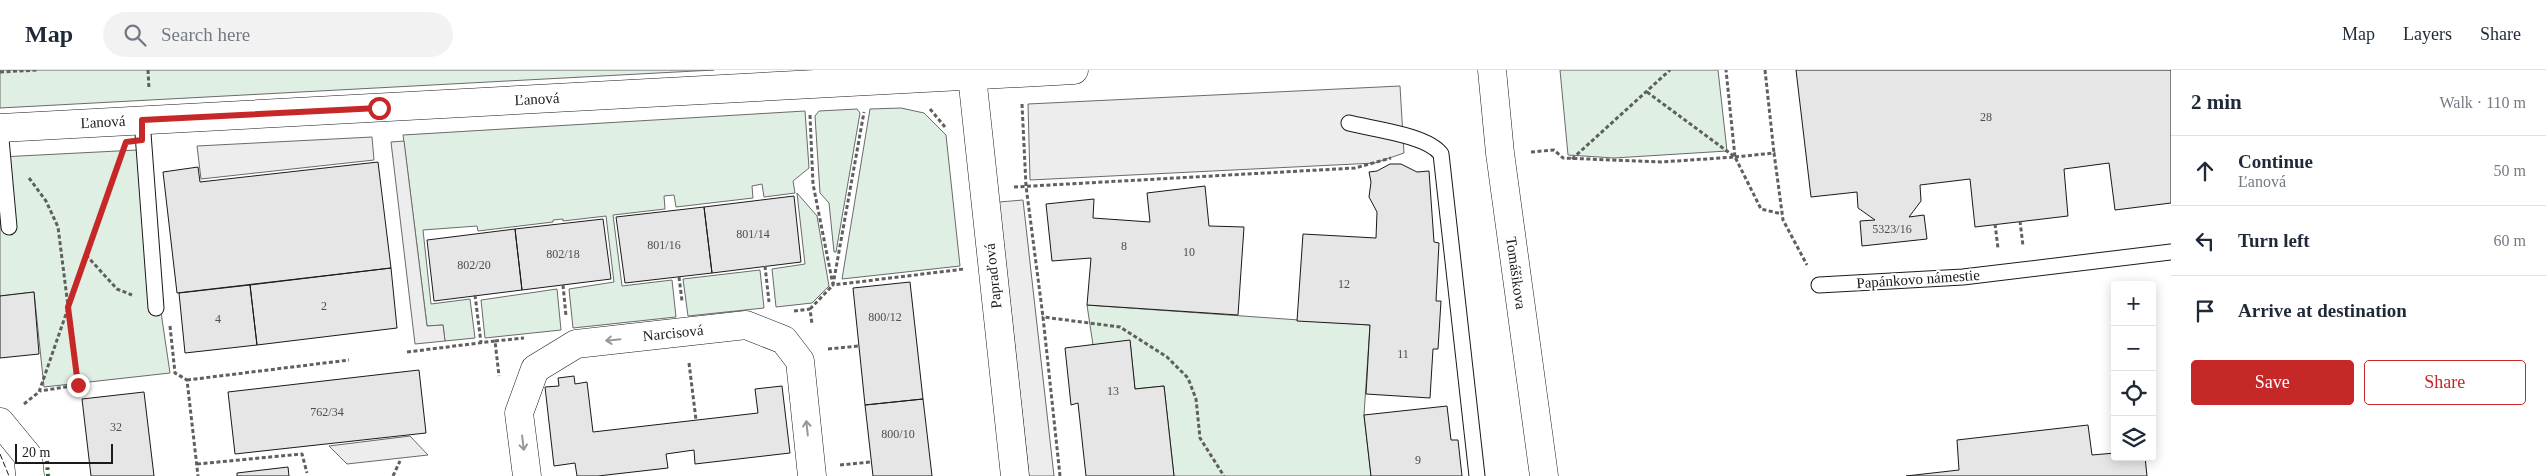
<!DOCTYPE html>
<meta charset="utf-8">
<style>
body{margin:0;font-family:Georgia,serif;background:#f2f2f3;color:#1f2937}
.controls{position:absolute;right:15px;bottom:15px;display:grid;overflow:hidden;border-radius:5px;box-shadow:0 2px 12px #0003}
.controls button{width:45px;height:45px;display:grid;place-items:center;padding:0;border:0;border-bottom:1px solid #e0e1e3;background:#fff;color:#1f2937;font:25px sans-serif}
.scale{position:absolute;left:15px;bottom:12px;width:98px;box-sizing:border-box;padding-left:5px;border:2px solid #1a1a1a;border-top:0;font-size:14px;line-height:18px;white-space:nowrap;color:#1a1a1a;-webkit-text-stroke:4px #fff;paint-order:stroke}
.stop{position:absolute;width:15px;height:15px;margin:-11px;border:4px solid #c62828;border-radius:50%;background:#fff}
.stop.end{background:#c62828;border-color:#fff;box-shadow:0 1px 5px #0008}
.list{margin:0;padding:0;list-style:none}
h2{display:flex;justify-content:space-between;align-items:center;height:65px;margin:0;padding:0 20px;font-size:21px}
h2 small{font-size:16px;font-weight:400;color:#747a83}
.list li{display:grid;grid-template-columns:32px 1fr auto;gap:15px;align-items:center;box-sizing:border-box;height:70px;padding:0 20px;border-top:1px solid #e0e1e3}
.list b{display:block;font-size:19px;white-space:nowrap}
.list p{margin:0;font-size:16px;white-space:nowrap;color:#747a83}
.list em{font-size:16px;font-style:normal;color:#747a83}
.actions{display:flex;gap:10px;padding:15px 20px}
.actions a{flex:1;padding:11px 0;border:1px solid #c62828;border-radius:5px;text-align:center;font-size:18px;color:#c62828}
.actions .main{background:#c62828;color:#fff}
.icon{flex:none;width:28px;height:28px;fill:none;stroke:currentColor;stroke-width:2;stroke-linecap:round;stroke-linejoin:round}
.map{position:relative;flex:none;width:2171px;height:406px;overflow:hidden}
header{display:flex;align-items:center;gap:30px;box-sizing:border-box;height:70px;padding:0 25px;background:#fff;border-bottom:1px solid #e0e1e3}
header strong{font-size:24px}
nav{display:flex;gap:28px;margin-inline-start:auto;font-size:18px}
.search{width:350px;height:45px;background:#f2f2f3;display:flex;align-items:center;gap:12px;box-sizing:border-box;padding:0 18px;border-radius:28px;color:#747a83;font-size:19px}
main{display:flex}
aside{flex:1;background:#fff}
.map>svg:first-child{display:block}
.green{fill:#e0efe3;stroke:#6a6a6a}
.parking{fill:#ededed;stroke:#6a6a6a}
.building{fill:#e6e6e6;stroke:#1a1a1a}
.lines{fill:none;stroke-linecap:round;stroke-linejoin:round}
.service-casing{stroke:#1a1a1a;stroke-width:17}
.minor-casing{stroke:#1a1a1a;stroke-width:29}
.secondary-casing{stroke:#1a1a1a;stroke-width:29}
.path{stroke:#5f5f5f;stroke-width:3;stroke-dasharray:4 2.5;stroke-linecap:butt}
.service{stroke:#fff;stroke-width:15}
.minor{stroke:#fff;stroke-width:28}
.secondary{stroke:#fff;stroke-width:28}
.hedge{stroke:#2b5a34;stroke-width:4;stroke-dasharray:2.5 4;stroke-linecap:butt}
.fence{stroke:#1a1a1a;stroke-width:1;stroke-dasharray:6 2.5;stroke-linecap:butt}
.oneway{stroke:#989898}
.route{stroke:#c62828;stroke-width:6}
.labels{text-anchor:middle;stroke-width:4;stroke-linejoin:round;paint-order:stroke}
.number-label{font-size:12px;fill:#4d4d4d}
.street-label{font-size:15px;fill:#1a1a1a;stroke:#fff}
</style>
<header>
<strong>Map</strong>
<div class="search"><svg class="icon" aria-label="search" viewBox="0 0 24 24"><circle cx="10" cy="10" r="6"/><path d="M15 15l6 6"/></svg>Search here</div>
<nav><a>Map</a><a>Layers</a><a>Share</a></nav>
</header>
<main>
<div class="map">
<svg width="2171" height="406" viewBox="0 0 2171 406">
<rect width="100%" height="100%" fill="#fff"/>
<!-- green -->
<path class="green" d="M0 0H714L0 38Z
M1560 0H1718L1727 81 1614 88 1568 85Z
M901 38 924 43 946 65 960 196 842 209 870 39Z
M857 39 860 43 836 182H834L829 133 820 123 815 46 819 41Z
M805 41 809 98 793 111 795 123 764 127 762 114 752 116 753 128 676 137 674 125 664 126 665 139 613 145 622 216 672 210 676 247 573 258 569 219 614 212 606 146 563 151V149L553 150V152L478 161 477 156 423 160 431 234 470 229 475 268 445 271 443 255 427 256 403 65Z
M137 80 170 303 44 317 34 222 0 226V87Z
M797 123 817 146 829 216 812 233 776 237 772 199 805 194Z
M760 200 764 238 688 246 683 209Z
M557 219 561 260 485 268 481 230Z
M1087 235 1370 255 1364 345 1371 406H1174L1164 316 1135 319 1130 271 1093 275Z"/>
<!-- parking -->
<path class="parking" d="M1400 16 1404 83 1375 93 1030 110 1028 34Z
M372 67 374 90 201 109 197 76Z
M404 71 427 256 443 255 445 271 415 274 391 72Z
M1023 130 1054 406H1029L999 132Z
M410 366 428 385 347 394 329 376Z"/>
<!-- building -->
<path class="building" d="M1796 0H2171V133L2115 140 2109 93 2064 99 2068 146 1975 157 1970 109 1920 115 1921 131 1909 147 1924 145 1927 169 1862 176 1860 151 1875 150 1858 138 1857 122 1811 127Z
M378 92 391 198 177 223 163 102 198 97 200 112Z
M1390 94H1401L1417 102 1429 101 1434 172 1439 173 1436 231H1441L1438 279H1433L1430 328 1366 324 1370 255 1297 251 1303 164 1376 168 1377 142 1369 127 1371 112 1369 102 1377 101Z
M1205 116 1209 156 1244 157 1238 245 1087 235 1091 188 1052 191 1046 134 1094 129 1093 148 1150 152 1147 123Z
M794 126 801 192 712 203 704 137Z
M704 137 712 203 625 213 616 147Z
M603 149 611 209 522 220 515 159Z
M515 159 522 220 434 231 427 170Z
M391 198 397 258 257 275 250 215Z
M910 212 923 329 865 335 853 218Z
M250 215 257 275 185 283 179 223Z
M34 222 39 284 0 288V226Z
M1130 270 1135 319 1164 316 1174 406H1086L1078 333 1071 335 1065 278Z
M419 300 426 363 235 384 228 322Z
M574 306 575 314 587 312 593 362 758 343 755 319 782 316 790 383 695 394 694 380 666 384 668 398 598 406H577L575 393 554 396 545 317 559 316 558 308Z
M144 322 154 406H91L82 329Z
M923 329 932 406H873L865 335Z
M1447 336 1451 370H1458L1462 406H1371L1364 345Z
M2088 355 2092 385 2115 383V387H2145L2147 406H1906L1959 400 1957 370Z
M288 397 289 406H237V403Z"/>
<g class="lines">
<defs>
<path id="service" d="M142 50 156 238
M1349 53C1372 59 1427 65 1441 84L1477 406
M0 58 9 157
M1819 215 1963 207 2171 182"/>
<path id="minor" d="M972 6 1015 406
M0 58 1074 0
M0 352 28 386 30 406
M527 406 519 343 535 299 576 274 746 255 784 270 800 291 812 406"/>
<path id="secondary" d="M1492 0 1500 83 1544 406"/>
</defs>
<!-- service casing -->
<use href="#service" class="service-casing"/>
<!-- minor casing -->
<use href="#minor" class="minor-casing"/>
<!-- secondary casing -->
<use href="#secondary" class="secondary-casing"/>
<!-- path -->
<path class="path" d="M148 0 149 19
M1765 0 1774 83
M0 2 38 0
M1647 22 1735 87 1761 139 1782 144
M1022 34 1026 116 1043 247
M930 39 945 57
M810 45 813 114 833 215 964 199
M1531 82 1554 80 1563 88 1661 92 1735 87 1726 0
M1735 87 1774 83 1783 150 1807 195
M1572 89 1670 0
M29 108 46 131 58 157 78 315 40 321
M1014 117 1355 98 1391 88
M2020 151 2023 176
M1995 154 1998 178
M86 185 117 219 132 225
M765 196 769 232
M679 207 682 231
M563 215 566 246
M475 225 481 273
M810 239 833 215 864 42
M794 241 810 239 812 254
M170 256 175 303 187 310 198 406
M495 271 524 268
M828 279 859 276
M407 282 495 271 499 306
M689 293 696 350
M187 310 349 290
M24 334 39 322 119 91
M197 394 302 384 307 403
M840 395 871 392
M393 406 400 391
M1060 406 1043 247 1120 257 1167 287 1188 308 1196 329 1200 368 1224 406"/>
<!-- service -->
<use href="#service" class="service"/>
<!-- minor -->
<use href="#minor" class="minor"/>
<!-- secondary -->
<use href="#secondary" class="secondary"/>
<!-- hedge -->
<path class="hedge" d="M47 391 48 406"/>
<!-- fence -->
<path class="fence" d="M0 384 9 406"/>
</g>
<!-- one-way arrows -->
<defs><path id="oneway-shaft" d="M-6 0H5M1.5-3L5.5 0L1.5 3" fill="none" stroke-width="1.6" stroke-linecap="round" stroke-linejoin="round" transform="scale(1.25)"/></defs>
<g class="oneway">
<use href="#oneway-shaft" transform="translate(613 270) rotate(174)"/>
<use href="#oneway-shaft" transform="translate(807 358) rotate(-96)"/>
<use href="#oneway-shaft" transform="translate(523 373) rotate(83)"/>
</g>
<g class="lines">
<!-- route -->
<path class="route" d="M78 315 68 237 126 72 142 70V50L379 38"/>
</g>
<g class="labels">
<!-- number labels -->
<g class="number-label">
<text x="1986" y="51">28</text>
<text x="1892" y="163">5323/16</text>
<text x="753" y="168">801/14</text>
<text x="664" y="179">801/16</text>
<text x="1124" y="180">8</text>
<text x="1189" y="186">10</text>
<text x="563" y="188">802/18</text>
<text x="474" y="199">802/20</text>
<text x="1344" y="218">12</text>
<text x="324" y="240">2</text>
<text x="885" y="251">800/12</text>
<text x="218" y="253">4</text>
<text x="1403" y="288">11</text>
<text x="1113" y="325">13</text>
<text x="327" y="346">762/34</text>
<text x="116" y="361">32</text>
<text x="898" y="368">800/10</text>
<text x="1418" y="394">9</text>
</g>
<!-- street labels -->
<g class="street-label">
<text transform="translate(537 29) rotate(-3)" y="5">Ľanová</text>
<text transform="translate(103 52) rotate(-3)" y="5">Ľanová</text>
<text transform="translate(1516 203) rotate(82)" y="5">Tomášikova</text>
<text transform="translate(993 206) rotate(-96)" y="5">Papraďová</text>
<text transform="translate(1918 209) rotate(-4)" y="5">Papánkovo námestie</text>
<text transform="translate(673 263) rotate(-6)" y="5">Narcisová</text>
</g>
</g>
</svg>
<div class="controls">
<button>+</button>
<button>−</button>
<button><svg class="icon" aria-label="locate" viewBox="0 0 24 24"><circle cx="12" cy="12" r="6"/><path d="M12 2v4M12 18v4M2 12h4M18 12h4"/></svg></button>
<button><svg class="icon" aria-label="layers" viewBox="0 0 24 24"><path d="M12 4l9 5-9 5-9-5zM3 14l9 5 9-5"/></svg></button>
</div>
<div class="scale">20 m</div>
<div class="stop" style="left:379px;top:38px"></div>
<div class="stop end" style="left:78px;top:315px"></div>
</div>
<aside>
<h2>2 min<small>Walk · 110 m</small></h2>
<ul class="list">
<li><svg class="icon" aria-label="ahead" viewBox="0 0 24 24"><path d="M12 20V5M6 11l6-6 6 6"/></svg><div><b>Continue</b><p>Ľanová</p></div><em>50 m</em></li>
<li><svg class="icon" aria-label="left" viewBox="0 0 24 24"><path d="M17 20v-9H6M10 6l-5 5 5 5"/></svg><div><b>Turn left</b></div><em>60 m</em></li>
<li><svg class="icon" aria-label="arrive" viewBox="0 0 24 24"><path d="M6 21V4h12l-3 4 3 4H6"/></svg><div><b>Arrive at destination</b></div></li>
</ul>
<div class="actions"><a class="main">Save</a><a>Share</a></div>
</aside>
</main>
